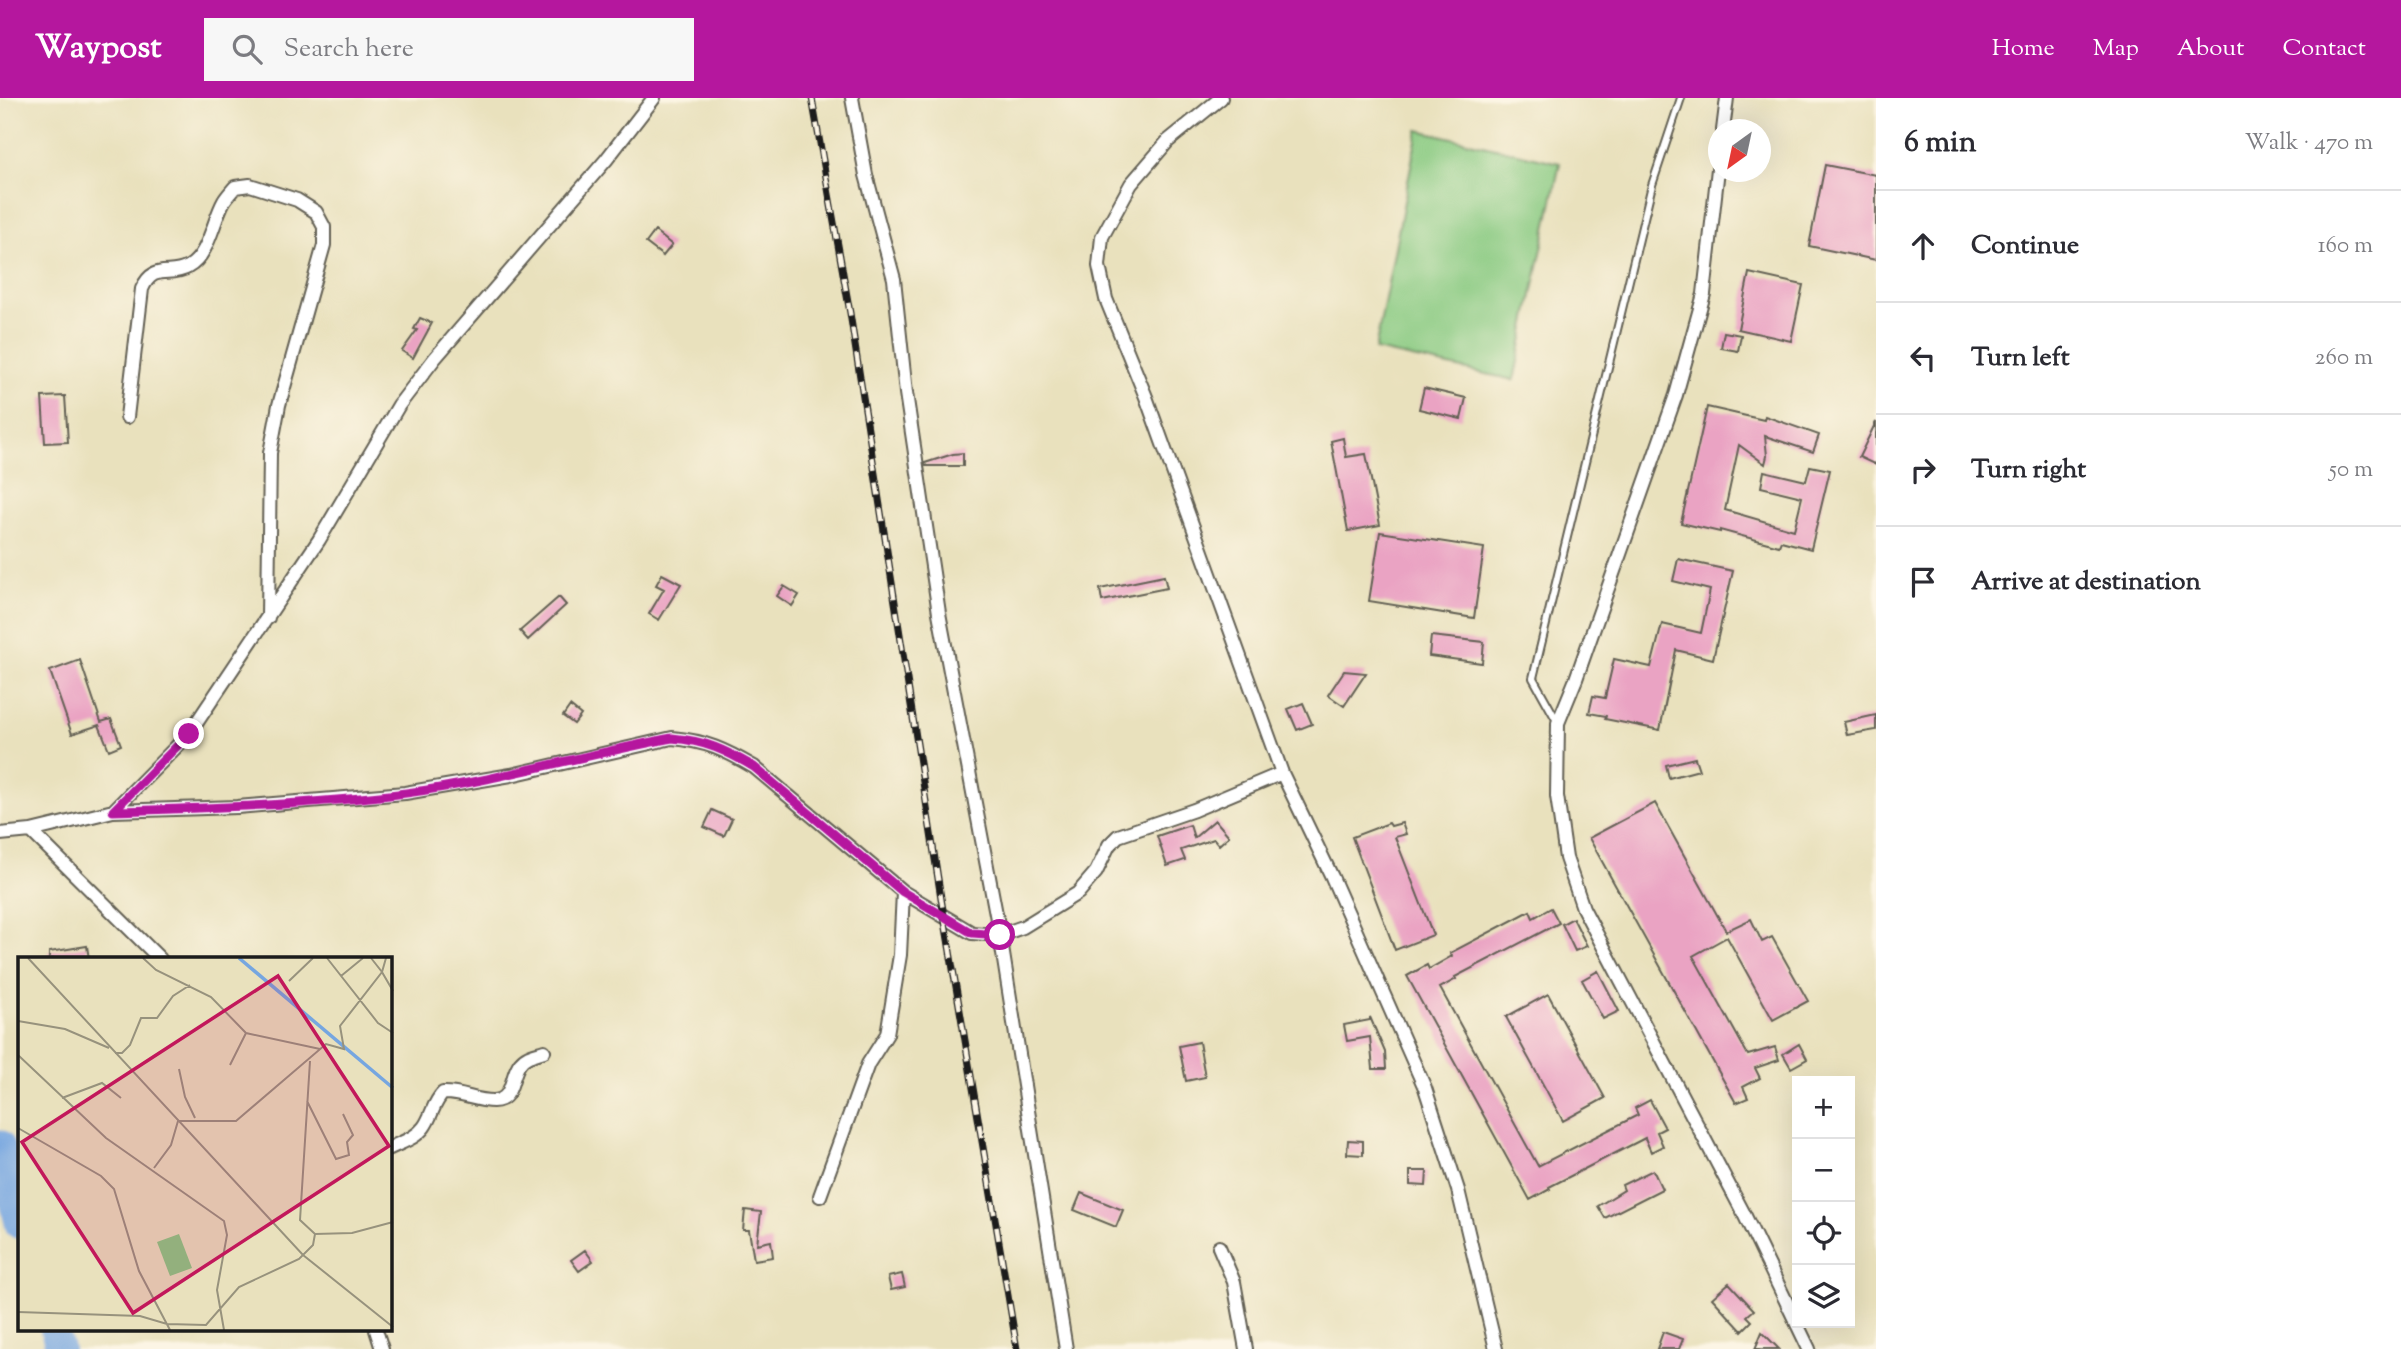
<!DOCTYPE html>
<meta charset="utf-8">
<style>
body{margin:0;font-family:"Sorts Mill Goudy",serif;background:#f7f7f7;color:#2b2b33}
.controls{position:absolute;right:21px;bottom:21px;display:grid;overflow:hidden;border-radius:0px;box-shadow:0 7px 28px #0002}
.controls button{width:63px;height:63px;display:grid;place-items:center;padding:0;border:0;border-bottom:2px solid #e1e1e2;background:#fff;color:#2b2b33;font:35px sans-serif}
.compass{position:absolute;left:1708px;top:21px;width:63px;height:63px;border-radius:50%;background:#fff;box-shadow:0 7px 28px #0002;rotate:213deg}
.stop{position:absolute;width:21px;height:21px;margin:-16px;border:5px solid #b5179e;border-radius:50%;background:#fff}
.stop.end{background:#b5179e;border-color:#fff;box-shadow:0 2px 7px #0008}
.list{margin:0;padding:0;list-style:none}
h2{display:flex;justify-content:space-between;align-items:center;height:91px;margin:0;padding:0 28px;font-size:30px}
h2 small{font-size:23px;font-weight:400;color:#7c7c81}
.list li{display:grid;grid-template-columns:46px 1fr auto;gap:21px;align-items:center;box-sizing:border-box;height:112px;padding:0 28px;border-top:2px solid #e1e1e2}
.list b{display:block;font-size:26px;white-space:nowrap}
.list em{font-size:23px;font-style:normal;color:#7c7c81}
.icon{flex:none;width:38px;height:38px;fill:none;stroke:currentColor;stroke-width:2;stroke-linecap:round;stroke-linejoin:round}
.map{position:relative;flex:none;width:1876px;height:1251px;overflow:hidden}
header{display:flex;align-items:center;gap:42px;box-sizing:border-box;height:98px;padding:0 35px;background:#b5179e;color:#fff}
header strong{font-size:33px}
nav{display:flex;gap:38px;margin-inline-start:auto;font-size:24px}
.search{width:490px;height:63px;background:#f7f7f7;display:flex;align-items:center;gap:18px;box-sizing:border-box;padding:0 24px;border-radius:0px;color:#7c7c81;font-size:26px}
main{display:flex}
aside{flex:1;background:#fff}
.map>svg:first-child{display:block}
.green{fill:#8bcb83;stroke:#547450;stroke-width:2}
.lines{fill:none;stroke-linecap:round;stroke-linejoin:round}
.river{stroke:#76a6e0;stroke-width:28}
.building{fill:#eaa3c3}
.lane-casing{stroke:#646154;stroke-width:10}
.street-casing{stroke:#646154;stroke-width:16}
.lane{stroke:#fff;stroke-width:6}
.street{stroke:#fff;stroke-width:12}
.rail-casing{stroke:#1c1c1c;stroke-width:7}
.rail{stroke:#fcf5e5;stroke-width:4.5;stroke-dasharray:13;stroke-linecap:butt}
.route{stroke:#b5179e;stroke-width:9}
.inset-river{fill:none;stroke:#76a6e0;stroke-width:3.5}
.inset-road{fill:none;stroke:#97927d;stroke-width:2}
.view{fill:#c2185b;fill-opacity:0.15;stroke:#c2185b;stroke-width:3.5}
.inset-edge{fill:none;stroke:#1c1c1c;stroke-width:3.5}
</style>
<header>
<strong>Waypost</strong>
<div class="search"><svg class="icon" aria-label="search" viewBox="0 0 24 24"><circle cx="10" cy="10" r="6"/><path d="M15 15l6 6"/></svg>Search here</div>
<nav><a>Home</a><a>Map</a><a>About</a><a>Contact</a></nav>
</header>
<main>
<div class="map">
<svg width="1876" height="1251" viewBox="0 0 1876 1251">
<rect width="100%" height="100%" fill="#fcf5e5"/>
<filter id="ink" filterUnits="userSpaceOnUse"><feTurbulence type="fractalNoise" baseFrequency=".0143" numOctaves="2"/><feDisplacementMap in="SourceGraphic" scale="14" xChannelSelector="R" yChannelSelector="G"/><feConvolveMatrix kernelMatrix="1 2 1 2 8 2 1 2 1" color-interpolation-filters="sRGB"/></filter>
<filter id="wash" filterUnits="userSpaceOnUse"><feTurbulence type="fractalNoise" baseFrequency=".00686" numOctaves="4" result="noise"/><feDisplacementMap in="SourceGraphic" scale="28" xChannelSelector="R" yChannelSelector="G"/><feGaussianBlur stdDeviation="1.57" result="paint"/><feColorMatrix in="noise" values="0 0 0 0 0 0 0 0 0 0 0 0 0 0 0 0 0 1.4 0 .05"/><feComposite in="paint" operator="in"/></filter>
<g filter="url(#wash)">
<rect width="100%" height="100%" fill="#e9e1bd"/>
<!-- green -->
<path class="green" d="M1418 32 1560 65 1514 282 1375 252Z"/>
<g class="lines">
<!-- river -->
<path class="river" d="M0 1046 19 1127
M54 1232 60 1251"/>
</g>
<g id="blocks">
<!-- building -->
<path class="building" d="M1825 67 1876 77V162L1809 148Z
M655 133 672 147 663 158 646 145Z
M1749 175 1803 187 1791 243 1738 231Z
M420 220 432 225 413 260 402 253 417 232 414 231Z
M1724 234 1741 237 1738 253 1721 250Z
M1424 290 1466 300 1461 321 1419 311Z
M65 298 68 344 45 345 42 299Z
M1707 309 1764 322 1765 318 1819 337 1813 354 1765 338 1767 358 1765 366 1739 347 1725 412 1794 432 1802 399 1761 389 1764 373 1806 383 1810 368 1830 372 1811 451 1781 443 1779 448 1720 432V434L1681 425Z
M1876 324V367L1859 359Z
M1343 340 1346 359 1366 356 1380 427 1348 433 1331 343Z
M963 355V368H926L925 365 953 356Z
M1380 434 1484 450 1474 520 1369 503Z
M1678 461 1733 473 1713 561 1676 552 1660 632 1605 621 1606 618 1589 615 1593 598 1605 600 1614 561 1651 569 1662 526 1701 535 1710 492 1673 483Z
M662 476 681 486 659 522 649 516 664 491 656 487Z
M1164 478 1167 490 1102 503 1100 491Z
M784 488 799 497 792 508 777 498Z
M559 499 566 507 528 542 520 533Z
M1431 538 1484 544 1482 565 1429 558Z
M80 562 101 624 111 621 121 647 109 652 99 627 72 636 50 573Z
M1344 573 1366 575 1344 608 1328 597Z
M1303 605 1312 626 1297 632 1288 611Z
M570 608 581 617 574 626 563 618Z
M1876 617V632L1847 637 1844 624Z
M1695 660 1699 672 1669 680 1666 667Z
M1655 705 1726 833 1751 821 1762 844 1772 839 1808 903 1773 922 1727 839 1693 858 1748 957 1775 949 1779 962 1755 970 1760 980 1743 989 1748 1000 1736 1005 1589 740Z
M712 712 732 721 724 738 704 729Z
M1215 722 1229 738 1219 747 1214 741 1181 752 1185 762 1167 768 1157 738 1190 727 1194 740Z
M1389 725 1391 728 1402 725 1406 736 1395 739 1433 837 1395 852 1352 739Z
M1551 810 1559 825 1455 879 1456 881 1440 890 1538 1068 1638 1017 1635 1010 1650 1002 1665 1030 1657 1034 1663 1048 1651 1054 1645 1040 1549 1089 1550 1091 1530 1102 1407 878 1427 867 1429 871 1452 858 1450 855 1530 813 1533 820Z
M1573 820 1587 848 1575 853 1562 826Z
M87 848 89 861H49V854Z
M1598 873 1619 913 1603 921 1582 882Z
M1548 896 1605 1000 1563 1023 1506 919Z
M1370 919 1385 954 1386 971H1373L1370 939 1347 943 1344 927 1370 922Z
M1199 944 1205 979 1186 983 1179 948Z
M1799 946 1807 961 1791 970 1783 956Z
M1348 1042 1363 1043V1057L1347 1056Z
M1653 1072 1662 1091 1605 1120 1598 1108 1624 1092 1622 1087Z
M1410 1073H1427L1426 1088 1410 1087Z
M1081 1095 1123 1112 1116 1129 1074 1112Z
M745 1112 761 1114 757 1146 771 1143 773 1159 754 1162 749 1132H743Z
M585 1152 593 1163 579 1173 571 1162Z
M902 1176 905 1189 891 1192 888 1179Z
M1729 1185 1754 1212 1747 1218 1752 1223 1742 1233 1712 1200Z
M1663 1234 1683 1241 1679 1251H1657Z
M1762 1234 1779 1251H1755Z"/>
</g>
</g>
<g filter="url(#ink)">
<use href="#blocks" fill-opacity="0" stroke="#646154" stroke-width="2"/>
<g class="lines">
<defs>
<path id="lane" d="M1557 623 1533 580 1652 87 1681 0"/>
<path id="street" d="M852 0 866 77 894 181 906 295 939 515 1000 837 1066 1251
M1221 0 1168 43 1131 86 1102 139 1099 168 1106 201 1146 299 1282 675 1332 779 1425 990 1458 1092 1496 1251
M1723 32 1727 0
M1718 71 1704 196 1676 297 1576 581 1558 625 1557 698 1566 760 1583 810 1744 1116 1809 1251
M127 319 142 191C154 164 169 180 188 169 209 158 213 122 224 103 227 98 231 94 235 89L250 87 297 102 316 114 324 129V147L279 307 270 355 268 520
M113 713 189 636 319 442 399 307 435 260 606 62 654 0
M31 733 160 861
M0 736 31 733 113 713 237 709 405 695 511 677 672 640C706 643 725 652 754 669L903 794 972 835 1000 837 1023 829 1078 795 1096 774 1109 747 1118 738 1194 712 1282 675
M390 1050C402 1044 416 1040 424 1029 432 1018 433 1005 443 995 460 994 476 1003 493 1003 514 1003 510 978 520 965 526 957 535 956 544 953
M820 1098 868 966 887 936 900 857 903 794
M1219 1149 1234 1184 1246 1251
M376 1232 382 1251"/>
</defs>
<!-- lane casing -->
<use href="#lane" class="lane-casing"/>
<!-- street casing -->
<use href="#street" class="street-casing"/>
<!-- lane -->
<use href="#lane" class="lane"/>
<!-- street -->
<use href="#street" class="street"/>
<defs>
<path id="rail" d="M812 0 850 215 941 800 1017 1251"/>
</defs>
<!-- rail casing -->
<use href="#rail" class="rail-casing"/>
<!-- rail -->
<use href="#rail" class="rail"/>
</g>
</g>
<g class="lines" filter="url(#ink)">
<!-- route -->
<path class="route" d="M189 636 113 713C211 710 309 707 406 695 496 683 583 657 672 640 706 643 725 652 754 669L903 794 972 835 1000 837"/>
</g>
<!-- overview -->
<g transform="translate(18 859)">
<rect width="374" height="374" fill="#e9e1bd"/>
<path d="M161 277 174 311 152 319 139 285Z" fill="#8bcb83"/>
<path class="inset-river" d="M221 1 375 131"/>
<path class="inset-road" d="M10 1 285 298 375 370M125 1 138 13 193 40 228 76 302 92M309 1 360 66 375 76M368 1 364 15 375 34M323 19 345 1M271 24 295 1M0 64 47 72 91 91M97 96H104L112 88 123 61H139L155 39 172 28M0 98 88 181 206 264 209 278 199 333 206 373M292 104 282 263 297 277 334 276 375 265M212 108 228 76M161 112 167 140 177 161M44 141 84 126 103 141M289 144 318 202 331 198 329 185 335 178 325 157M0 171 83 219 96 232 121 314 152 373M136 211 153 188 160 164H218L308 87 326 92 322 69 364 15 353 1M0 355 122 359 149 367 188 368 221 330 281 302 295 288 297 277"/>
<path class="view" d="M260 19 371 189 115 356 4 185Z"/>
<rect width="374" height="374" class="inset-edge"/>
</g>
</svg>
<div class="controls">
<button>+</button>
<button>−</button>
<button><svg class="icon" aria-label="locate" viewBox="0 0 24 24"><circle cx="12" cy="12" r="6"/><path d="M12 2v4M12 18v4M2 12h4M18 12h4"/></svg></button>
<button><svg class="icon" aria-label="layers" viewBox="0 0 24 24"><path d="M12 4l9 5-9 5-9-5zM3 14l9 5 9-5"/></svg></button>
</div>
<svg class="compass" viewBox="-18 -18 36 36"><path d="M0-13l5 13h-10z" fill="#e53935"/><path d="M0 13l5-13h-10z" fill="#7c7c81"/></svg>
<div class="stop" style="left:1000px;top:837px"></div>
<div class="stop end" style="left:189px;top:636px"></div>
</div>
<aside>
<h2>6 min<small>Walk · 470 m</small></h2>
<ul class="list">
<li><svg class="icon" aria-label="ahead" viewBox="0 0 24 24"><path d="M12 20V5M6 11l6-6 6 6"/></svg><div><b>Continue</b></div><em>160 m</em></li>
<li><svg class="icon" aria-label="left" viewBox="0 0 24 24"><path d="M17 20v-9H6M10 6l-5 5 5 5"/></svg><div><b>Turn left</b></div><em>260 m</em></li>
<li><svg class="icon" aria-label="right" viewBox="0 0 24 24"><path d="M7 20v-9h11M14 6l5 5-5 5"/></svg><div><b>Turn right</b></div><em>50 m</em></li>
<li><svg class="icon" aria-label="arrive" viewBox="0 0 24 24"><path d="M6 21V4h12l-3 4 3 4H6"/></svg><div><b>Arrive at destination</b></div></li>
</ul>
</aside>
</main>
